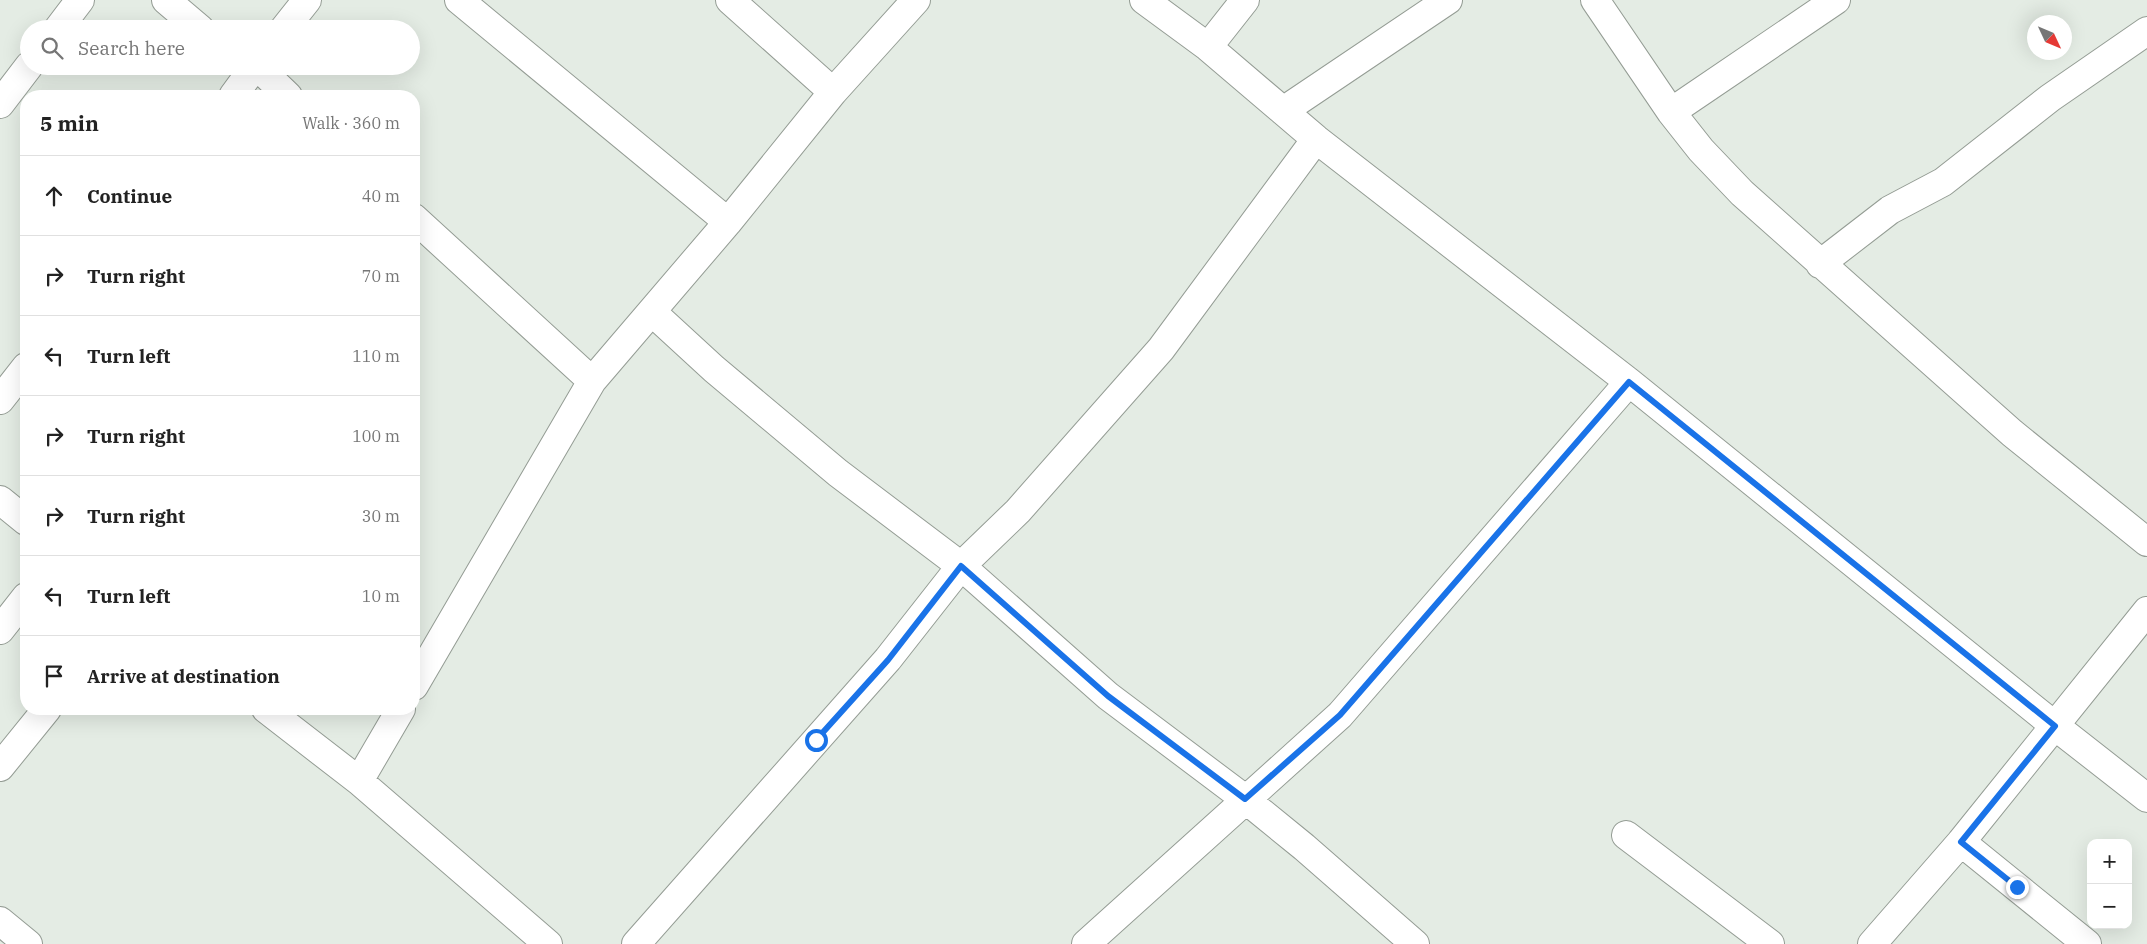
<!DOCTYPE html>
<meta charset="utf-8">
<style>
body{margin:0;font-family:"IBM Plex Serif",serif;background:#f2f2f2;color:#222}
.controls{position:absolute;right:15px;bottom:15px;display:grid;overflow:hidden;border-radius:10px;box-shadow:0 5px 20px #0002}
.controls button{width:45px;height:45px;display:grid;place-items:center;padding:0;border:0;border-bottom:1px solid #e0e0e0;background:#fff;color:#222;font:25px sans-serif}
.compass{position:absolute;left:2027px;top:15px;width:45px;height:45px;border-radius:50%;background:#fff;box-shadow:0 5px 20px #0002;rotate:134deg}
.stop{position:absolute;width:15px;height:15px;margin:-11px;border:4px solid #1a73e8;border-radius:50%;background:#fff}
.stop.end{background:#1a73e8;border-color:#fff;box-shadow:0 1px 5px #0008}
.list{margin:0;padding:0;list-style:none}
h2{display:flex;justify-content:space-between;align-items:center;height:65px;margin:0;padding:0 20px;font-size:21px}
h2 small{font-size:16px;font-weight:400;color:#767676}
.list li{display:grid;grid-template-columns:32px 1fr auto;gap:15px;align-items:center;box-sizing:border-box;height:80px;padding:0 20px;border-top:1px solid #e0e0e0}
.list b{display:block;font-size:19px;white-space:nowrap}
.list em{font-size:16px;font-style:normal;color:#767676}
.icon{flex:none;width:28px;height:28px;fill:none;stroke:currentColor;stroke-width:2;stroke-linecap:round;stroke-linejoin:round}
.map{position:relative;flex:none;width:2147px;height:944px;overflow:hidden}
.search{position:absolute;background:#fff;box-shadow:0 5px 20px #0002;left:20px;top:20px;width:400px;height:55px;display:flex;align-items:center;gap:12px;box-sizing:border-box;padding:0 18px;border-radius:28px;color:#767676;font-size:19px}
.panel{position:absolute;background:#fff;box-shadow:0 5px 20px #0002;left:20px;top:90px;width:400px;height:625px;border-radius:20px}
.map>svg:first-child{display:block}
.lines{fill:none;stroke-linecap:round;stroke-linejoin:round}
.minor-casing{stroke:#949c94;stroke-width:30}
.minor{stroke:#fff;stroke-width:28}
.route{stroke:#1a73e8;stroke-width:6}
</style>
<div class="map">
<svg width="2147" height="944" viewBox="0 0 2147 944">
<rect width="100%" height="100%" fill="#e4ece4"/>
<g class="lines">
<defs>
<path id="minor" d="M166 0 200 29
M459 0 728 222
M730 0 833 92
M1144 0 1208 47 1316 139 1629 382 2055 726 2147 798
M1595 0 1671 112 1701 150 1742 193 2012 433 2147 542
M58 29 80 0
M284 29 307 0
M1208 47 1245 0
M257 66 288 96
M233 96 255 66
M0 104 29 66
M1283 111 1448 0
M1671 112 1836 0
M414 218 592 381
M1820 264 1890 210 1943 182 2050 98 2147 31
M652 312 714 369 838 473 961 566 1108 696 1245 799 1304 847 1415 944
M0 400 26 367
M0 500 26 521
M0 630 26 597
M414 686 592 381 728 222 833 92 916 0
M266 709 359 781 548 944
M0 767 47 709
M359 781 401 709
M1626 835 1770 944
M1961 842 2087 944
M0 921 28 944
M636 944 888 659 961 566 1018 511 1161 349 1316 139
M1086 944 1340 715 1629 382
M1872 944 1961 842 2147 611"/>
</defs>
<!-- minor casing -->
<use href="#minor" class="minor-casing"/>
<!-- minor -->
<use href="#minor" class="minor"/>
</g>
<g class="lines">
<!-- route -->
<path class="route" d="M816 740 888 660 961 566 1108 696 1245 799 1340 715 1629 382 2055 726 1961 842 2017 887"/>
</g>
</svg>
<div class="controls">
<button>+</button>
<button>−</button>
</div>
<svg class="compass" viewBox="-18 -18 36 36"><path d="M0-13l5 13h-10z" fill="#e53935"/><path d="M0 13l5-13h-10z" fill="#767676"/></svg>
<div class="stop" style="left:816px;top:740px"></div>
<div class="stop end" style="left:2017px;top:887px"></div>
<div class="search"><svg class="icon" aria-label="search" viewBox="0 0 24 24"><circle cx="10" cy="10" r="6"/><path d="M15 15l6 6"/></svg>Search here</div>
<section class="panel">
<h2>5 min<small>Walk · 360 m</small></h2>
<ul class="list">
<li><svg class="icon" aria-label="ahead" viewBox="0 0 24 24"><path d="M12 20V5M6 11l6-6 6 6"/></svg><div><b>Continue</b></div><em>40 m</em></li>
<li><svg class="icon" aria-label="right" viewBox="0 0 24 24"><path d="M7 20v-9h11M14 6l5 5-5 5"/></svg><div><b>Turn right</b></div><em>70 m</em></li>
<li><svg class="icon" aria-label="left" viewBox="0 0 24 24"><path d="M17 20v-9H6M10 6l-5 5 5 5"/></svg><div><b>Turn left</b></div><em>110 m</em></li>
<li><svg class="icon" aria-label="right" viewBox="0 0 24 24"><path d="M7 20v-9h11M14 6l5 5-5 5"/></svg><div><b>Turn right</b></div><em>100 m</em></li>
<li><svg class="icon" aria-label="right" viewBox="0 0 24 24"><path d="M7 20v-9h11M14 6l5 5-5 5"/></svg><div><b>Turn right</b></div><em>30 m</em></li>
<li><svg class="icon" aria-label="left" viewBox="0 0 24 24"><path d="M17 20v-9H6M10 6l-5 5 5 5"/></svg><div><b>Turn left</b></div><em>10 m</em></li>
<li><svg class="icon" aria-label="arrive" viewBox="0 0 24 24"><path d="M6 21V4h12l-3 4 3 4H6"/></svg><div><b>Arrive at destination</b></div></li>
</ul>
</section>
</div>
